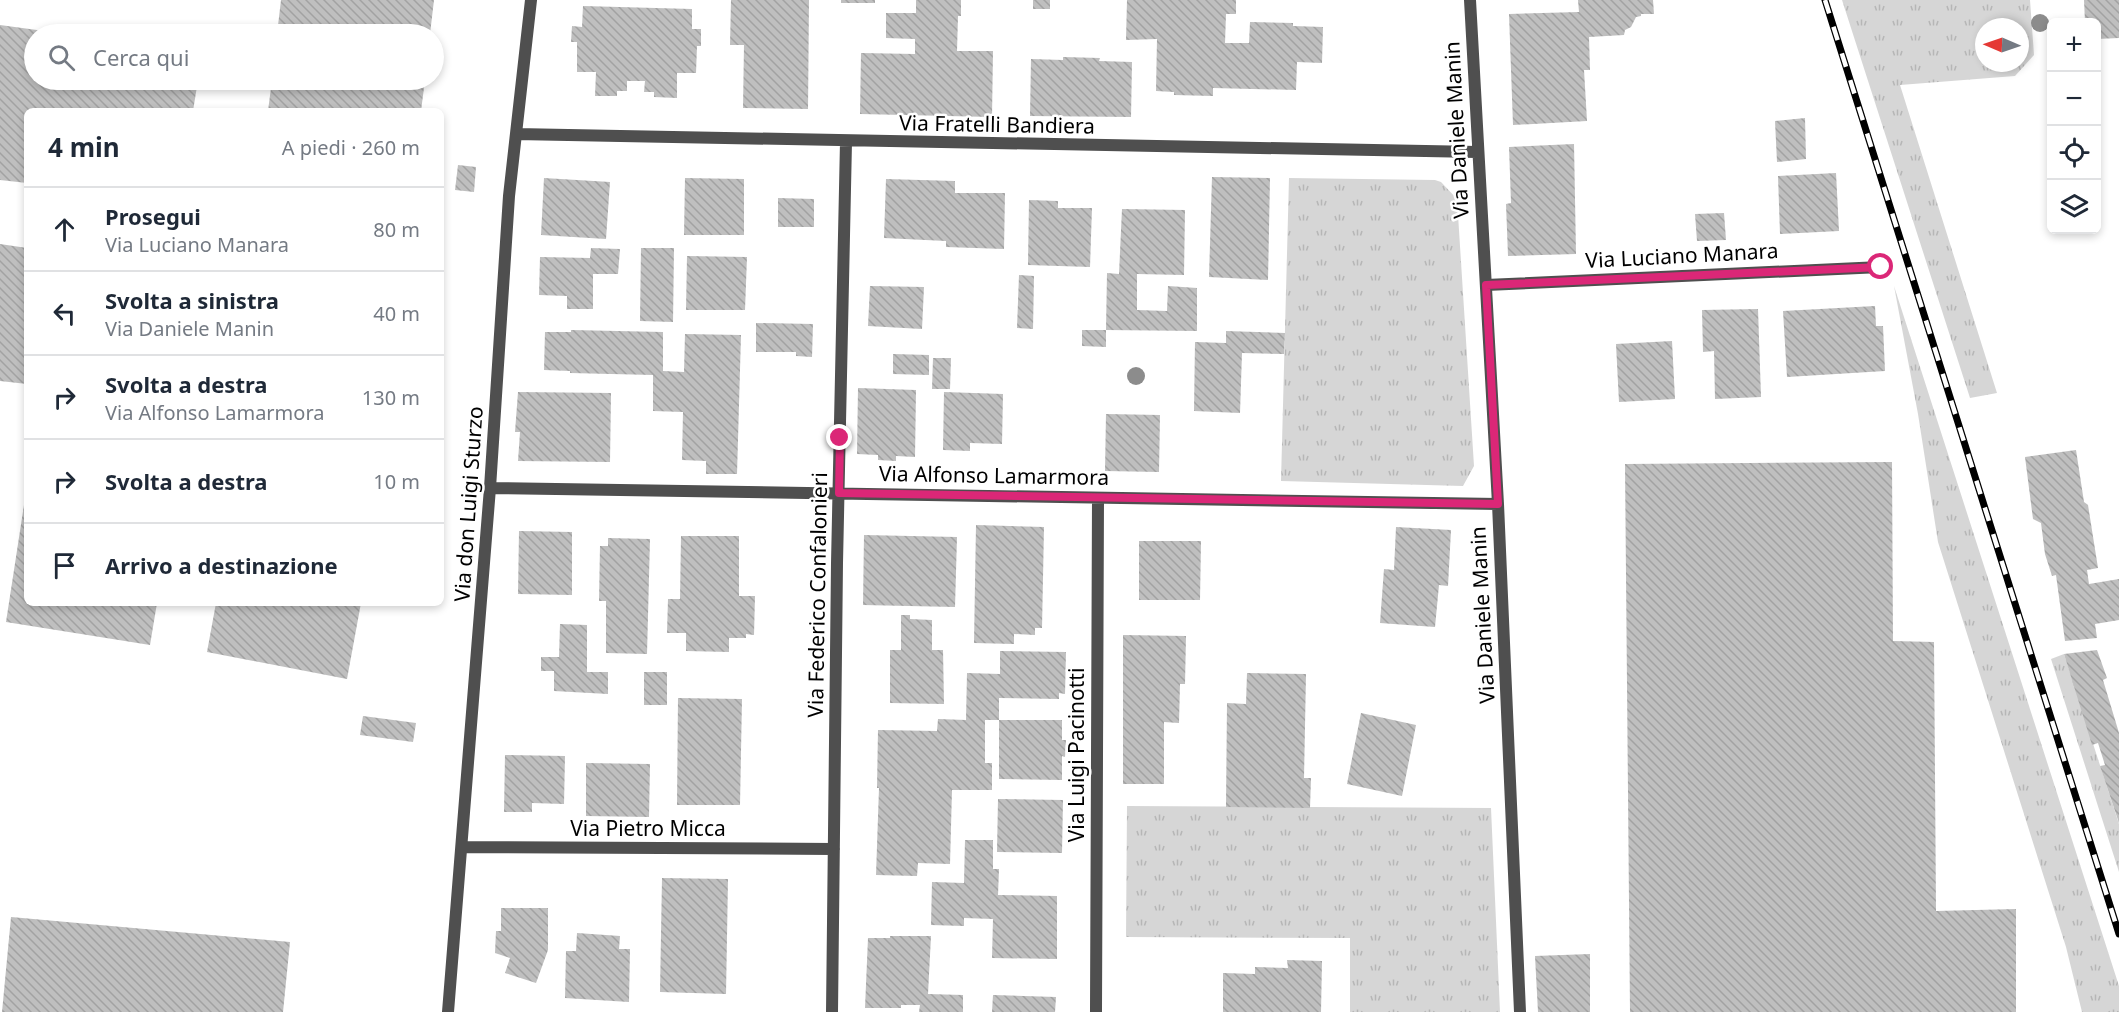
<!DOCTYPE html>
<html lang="it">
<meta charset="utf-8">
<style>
body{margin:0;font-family:"Noto Sans",sans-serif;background:#f6f6f7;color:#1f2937}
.controls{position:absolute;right:18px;top:18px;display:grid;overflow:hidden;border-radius:9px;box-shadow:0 3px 9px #0003}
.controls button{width:54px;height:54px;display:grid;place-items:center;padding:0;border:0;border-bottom:2px solid #e0e1e3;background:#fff;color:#1f2937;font:30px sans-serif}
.compass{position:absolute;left:1975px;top:18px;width:54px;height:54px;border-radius:50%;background:#fff;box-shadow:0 3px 9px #0003;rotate:272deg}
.stop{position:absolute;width:18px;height:18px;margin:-14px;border:4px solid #db2777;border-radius:50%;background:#fff}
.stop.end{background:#db2777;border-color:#fff;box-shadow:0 2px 6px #0008}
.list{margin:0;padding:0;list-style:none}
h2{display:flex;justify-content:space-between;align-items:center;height:78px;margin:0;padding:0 24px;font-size:26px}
h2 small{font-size:20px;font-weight:400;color:#747a83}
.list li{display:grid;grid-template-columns:39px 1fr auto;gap:18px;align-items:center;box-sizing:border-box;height:84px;padding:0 24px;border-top:2px solid #e0e1e3}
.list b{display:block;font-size:22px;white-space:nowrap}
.list p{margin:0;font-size:20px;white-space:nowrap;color:#747a83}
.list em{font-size:20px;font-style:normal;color:#747a83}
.icon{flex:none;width:33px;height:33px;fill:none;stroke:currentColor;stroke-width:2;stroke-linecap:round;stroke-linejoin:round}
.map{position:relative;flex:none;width:2119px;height:1012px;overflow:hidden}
.search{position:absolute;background:#fff;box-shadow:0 3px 9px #0003;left:24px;top:24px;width:420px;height:66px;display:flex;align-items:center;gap:15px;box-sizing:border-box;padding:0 21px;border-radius:33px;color:#747a83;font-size:22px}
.panel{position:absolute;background:#fff;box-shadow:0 3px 9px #0003;left:24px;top:108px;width:420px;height:498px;border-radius:9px}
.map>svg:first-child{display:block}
.grass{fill:url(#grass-tufts);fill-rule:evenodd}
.building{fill:url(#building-back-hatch)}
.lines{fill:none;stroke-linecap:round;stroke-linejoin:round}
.minor{stroke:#4f4f4f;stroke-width:12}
.rail-casing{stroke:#000;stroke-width:7}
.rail{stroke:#fff;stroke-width:4.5;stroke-dasharray:14;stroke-linecap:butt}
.tree{fill:#8c8c8c}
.route{stroke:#db2777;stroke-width:8}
.labels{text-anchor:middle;stroke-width:5;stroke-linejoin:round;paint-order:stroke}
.street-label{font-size:21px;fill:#000;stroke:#fff}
</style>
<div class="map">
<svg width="2119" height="1012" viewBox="0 0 2119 1012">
<defs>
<pattern id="grass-tufts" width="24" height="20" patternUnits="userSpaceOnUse" patternTransform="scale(1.5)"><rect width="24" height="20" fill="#d6d6d6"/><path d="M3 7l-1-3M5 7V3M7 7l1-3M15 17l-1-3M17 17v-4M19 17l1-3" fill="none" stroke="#b6b6b6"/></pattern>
<pattern id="building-back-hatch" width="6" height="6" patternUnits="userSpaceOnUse" patternTransform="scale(1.5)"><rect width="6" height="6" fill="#bfbfbf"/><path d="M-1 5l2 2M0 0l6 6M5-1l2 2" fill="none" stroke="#a2a2a2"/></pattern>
</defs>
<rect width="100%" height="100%" fill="#fff"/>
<!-- grass -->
<path class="grass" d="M1842 0H2030L2034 55 2015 76 1900 85 1997 393 1970 398ZM1984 27H2020V63H1984Z
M1289 178 1435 180 1441 182 1457 199 1474 466 1463 486 1281 481Z
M1894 286 2119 986V1012H2082L2066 947 1938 542 1918 414Z
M2064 654 2119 824V872L2051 659Z
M1127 806 1491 808 1500 1012H1350V938L1126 937Z"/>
<!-- building -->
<path class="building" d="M281 0H434L430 34H277Z
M731 0H809L808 109 743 108 744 45H730Z
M841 0H875V3H841Z
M916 0H961V16H958L957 51H993L992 117 860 114 861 53 915 54V39L886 38V13H916Z
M1033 0H1050V9H1033Z
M1127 0H1236V14H1226L1225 43H1249L1250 22 1293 23V26L1323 27 1322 63 1297 62 1296 90 1213 88V96L1174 95V92L1156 91 1157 39 1126 40Z
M1578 0H1653L1654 14H1641V16L1636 17 1631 27 1625 30 1624 35 1589 37 1590 70H1584L1587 121 1513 125 1509 14 1579 12Z
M2084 0H2119V38L2097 39V22H2085Z
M583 6 692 9V29H701V46H697L696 73H677V98L654 97V92H644L645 81H627V91H617V96H595L596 72H577V42H571L572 26 582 27Z
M0 25 59 33 34 34V80H198L193 111H27V183L0 180Z
M1063 57 1100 58 1099 61 1132 62 1131 117 1030 116 1031 59 1063 60Z
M272 80H425L421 111H268Z
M1805 118 1806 159 1777 162 1775 121Z
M1574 144 1576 254 1508 256 1506 204 1511 203 1509 147Z
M458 165 476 167 474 192 455 190Z
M1836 173 1839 231 1780 234 1778 176Z
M1212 177 1270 178 1268 280 1209 277Z
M544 178 610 182 606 239 541 235Z
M685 178 744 179V235H684Z
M886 179 955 181V193H1005L1004 249 946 247V241L884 238Z
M778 198 814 199V227H778Z
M1029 200 1058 201V208H1092L1090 267 1028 265Z
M1122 209 1185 210 1184 275 1137 274V310L1167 311 1168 286 1197 288V331L1106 330 1107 273 1119 274Z
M1724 213 1726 240 1697 241 1695 214Z
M0 244 27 248V384L0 381Z
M591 248 620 249 618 274H593V309H567V296L539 295 540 257 590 258Z
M641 248H674L673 322 640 321Z
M687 256 747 257 745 310H686Z
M1019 275 1034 276 1033 329 1017 328Z
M870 286 924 287 922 329 868 326Z
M1875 306 1876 326H1883L1885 371 1787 377 1783 311Z
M1758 309 1761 397 1715 399 1714 351 1703 352 1702 310Z
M756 323 813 324 812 357 796 356V352H756Z
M571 330 663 332V371L684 372 685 334 741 335 737 474H706V461L682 460 683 412 653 411V375L570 373V371L544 370 545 332H571Z
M1082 330H1106V347L1082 346Z
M1226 331 1285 333 1284 354 1242 353 1240 413 1194 411 1195 342 1226 343Z
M1672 341 1675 399 1619 402 1616 344Z
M893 354 929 355V375L893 374Z
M933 358H951L950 389H932Z
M858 388 916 390 915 457 896 456V461L878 460V455L857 454Z
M518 392 611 393 610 462 518 461 520 432H515Z
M944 392 1003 394 1002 444 970 443V451L943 450Z
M1106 414 1160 415 1159 472 1105 471Z
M2076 450 2084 502 2088 505 2098 568 2087 570 2089 584 2119 579V620L2095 624 2097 638 2065 641 2056 575 2052 576 2045 554 2041 523 2033 519 2025 457Z
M1892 462 1893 641 1934 642 1936 911 2016 909V1012H1630L1625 464Z
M26 492 27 603H157L150 645 6 622Z
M976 525 1044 527 1042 628H1035V635L1014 634V644L974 643Z
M1396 527 1451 530 1448 586 1439 585 1435 627 1380 623 1384 569 1394 570Z
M519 531 572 532V595L518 594Z
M864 535 957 537 955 607 863 605Z
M681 536H739V596H755L754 635 746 634V638H729V652L686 651V633H667L668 599H680Z
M608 538 650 539 647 654 606 653V601H599L600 546H608Z
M1139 541H1201L1200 600H1139Z
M216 603H361L347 679 207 652Z
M901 615H910V619L932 620V650H943L944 704 890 703V650H901Z
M560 624 587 625V672H608V694L554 691V671H541V657H559Z
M1123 635 1186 636 1185 684H1180L1179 723 1164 722V784H1123Z
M2097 650 2107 678 2103 680 2119 733V823L2100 766 2105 765 2098 743 2092 745 2064 654Z
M1000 651 1066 652 1065 694 1059 693V699L999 698V720H985V763H992V790H952L950 864 918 863 917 876 876 875 879 788H877L878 730 937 731 938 719 966 720 967 673 1000 674Z
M644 672H667V705H644Z
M1247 673 1306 674 1304 778H1311L1310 808 1226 807 1227 703 1246 704Z
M678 698 742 699 740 805H677Z
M1361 713 1416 725 1402 796 1347 784Z
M363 716 416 723 413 742 360 735Z
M999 720H1062V740H1066L1065 757 1062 756V780L999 779Z
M505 755 565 756 564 804 532 803V812H504Z
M586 763 650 764 649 817 586 816Z
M998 799 1063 800 1062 853 997 852Z
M965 840H993V869H999L998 895 1057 896V959L992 958 993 919 964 918V926L931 925 932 882 964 883Z
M662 878 728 879 726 994 660 992Z
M501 908H548V950L536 983 505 973 510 958 495 953 496 931H501Z
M11 917 290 942 283 1012H2Z
M577 933 620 936 619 949H630L629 1002 565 998 566 951H576Z
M890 936H931L928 994 963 995V1012H919L920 1005H901V1008H865L868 938H890Z
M1590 954V1012H1538L1535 956Z
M1287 960 1322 961 1321 1012H1223V973L1255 974V967L1288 968Z
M993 995 1056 997 1055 1012H992Z"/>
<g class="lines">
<!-- minor -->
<path class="minor" d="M1470 0 1498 504 1520 1012
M516 134 1477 152
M1486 285 1881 267
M490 488 1498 504
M462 847 834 849
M448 1012 490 488 509 196 531 0
M832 1012 837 563 846 142
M1096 1012 1098 498"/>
<defs>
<path id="rail" d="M1825 0 2119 934"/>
</defs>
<!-- rail casing -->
<use href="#rail" class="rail-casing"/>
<!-- rail -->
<use href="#rail" class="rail"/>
</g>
<!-- trees -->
<g class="tree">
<circle cx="2040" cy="23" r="9"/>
<circle cx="1136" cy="376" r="9"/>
</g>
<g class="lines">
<!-- route -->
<path class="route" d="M840 438 839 493 1498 504 1486 285 1881 267"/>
</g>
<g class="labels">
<!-- street labels -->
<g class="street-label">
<text transform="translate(997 125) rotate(1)" y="7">Via Fratelli Bandiera</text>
<text transform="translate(1457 130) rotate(-93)" y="7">Via Daniele Manin</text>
<text transform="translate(1682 256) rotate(-3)" y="7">Via Luciano Manara</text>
<text transform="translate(994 476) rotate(1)" y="7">Via Alfonso Lamarmora</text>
<text transform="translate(469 504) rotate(-86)" y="7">Via don Luigi Sturzo</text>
<text transform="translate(818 595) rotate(-89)" y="7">Via Federico Confalonieri</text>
<text transform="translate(1483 615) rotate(-93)" y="7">Via Daniele Manin</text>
<text transform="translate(1077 755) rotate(-90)" y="7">Via Luigi Pacinotti</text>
<text x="648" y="836">Via Pietro Micca</text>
</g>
</g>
</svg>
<div class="controls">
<button>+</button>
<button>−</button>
<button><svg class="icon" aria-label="locate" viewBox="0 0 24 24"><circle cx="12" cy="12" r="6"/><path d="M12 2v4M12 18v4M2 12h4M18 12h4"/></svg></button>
<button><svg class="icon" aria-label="layers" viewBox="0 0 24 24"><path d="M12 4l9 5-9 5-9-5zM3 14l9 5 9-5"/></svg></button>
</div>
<svg class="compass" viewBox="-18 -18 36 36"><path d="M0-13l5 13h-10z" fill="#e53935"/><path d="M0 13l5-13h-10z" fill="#747a83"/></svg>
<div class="stop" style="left:1881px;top:267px"></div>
<div class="stop end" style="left:840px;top:438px"></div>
<div class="search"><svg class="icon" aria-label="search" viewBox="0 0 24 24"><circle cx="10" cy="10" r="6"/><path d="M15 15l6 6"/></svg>Cerca qui</div>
<section class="panel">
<h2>4 min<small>A piedi · 260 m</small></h2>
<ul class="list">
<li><svg class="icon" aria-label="ahead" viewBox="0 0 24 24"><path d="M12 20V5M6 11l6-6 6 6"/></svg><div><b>Prosegui</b><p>Via Luciano Manara</p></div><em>80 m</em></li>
<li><svg class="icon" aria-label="left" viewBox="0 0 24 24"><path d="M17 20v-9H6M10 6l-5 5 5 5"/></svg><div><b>Svolta a sinistra</b><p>Via Daniele Manin</p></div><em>40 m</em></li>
<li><svg class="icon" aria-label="right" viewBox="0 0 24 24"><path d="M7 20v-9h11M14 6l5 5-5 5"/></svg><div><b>Svolta a destra</b><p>Via Alfonso Lamarmora</p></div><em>130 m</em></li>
<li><svg class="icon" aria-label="right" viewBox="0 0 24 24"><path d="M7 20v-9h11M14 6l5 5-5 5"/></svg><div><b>Svolta a destra</b></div><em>10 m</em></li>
<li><svg class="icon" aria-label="arrive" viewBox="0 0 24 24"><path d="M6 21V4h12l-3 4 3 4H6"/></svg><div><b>Arrivo a destinazione</b></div></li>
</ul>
</section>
</div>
